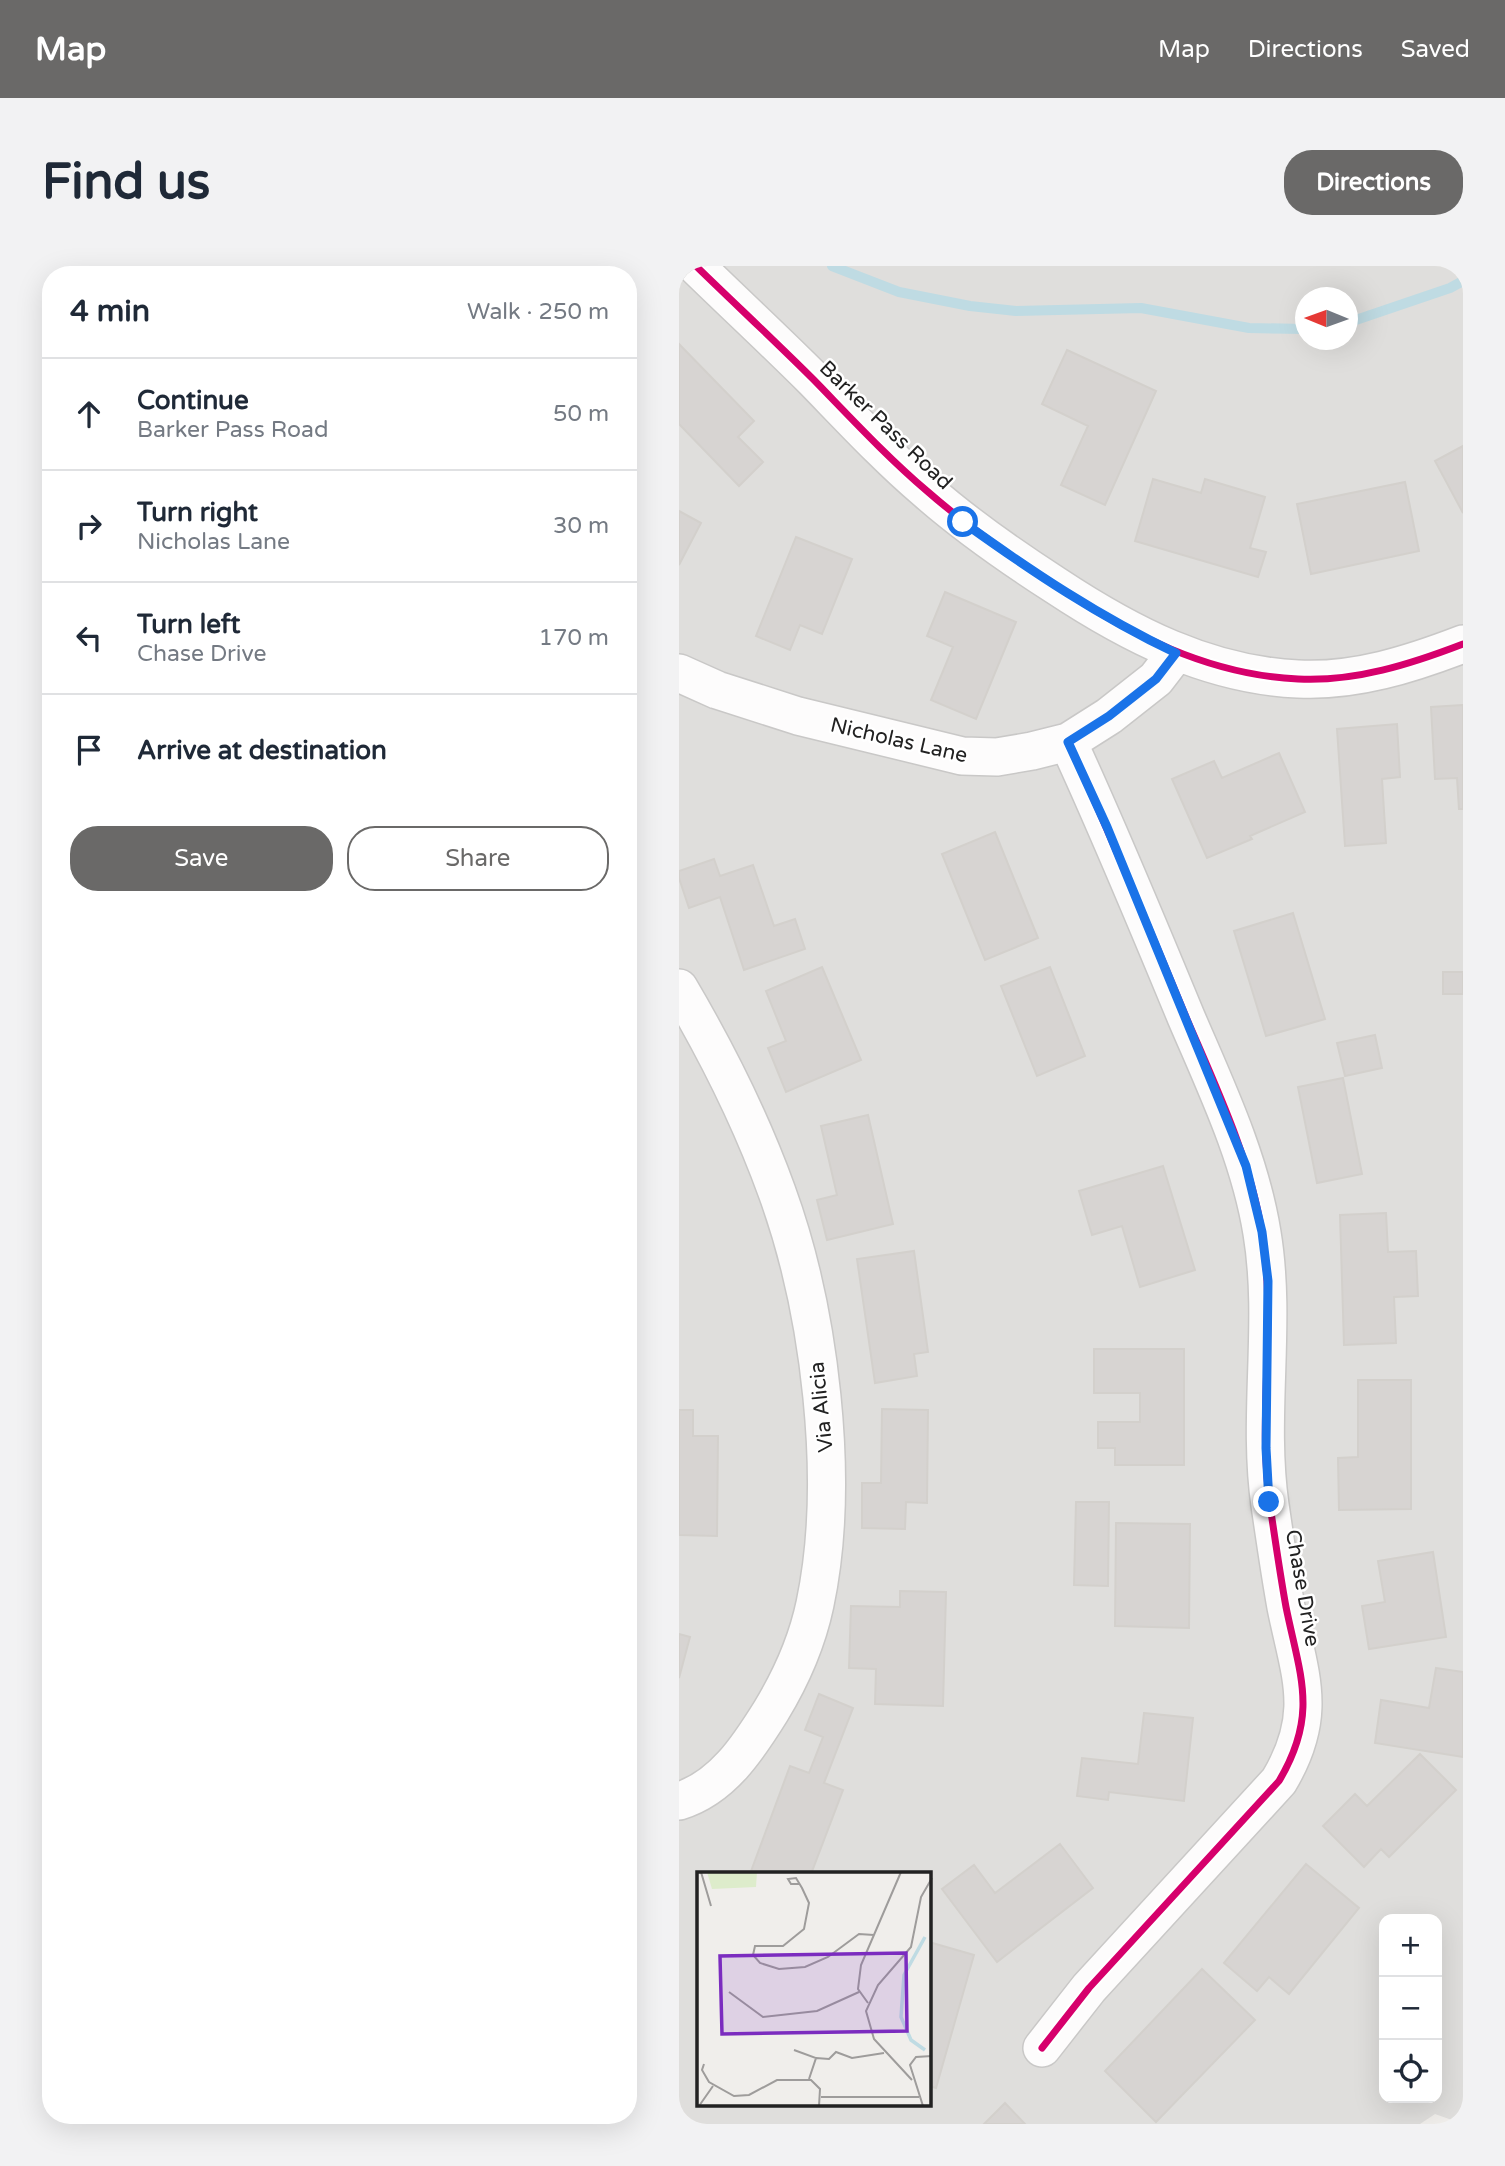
<!DOCTYPE html>
<meta charset="utf-8">
<style>
body{margin:0;font-family:"Varela Round",sans-serif;background:#f2f2f3;color:#1f2937}
.controls{position:absolute;right:21px;bottom:21px;display:grid;overflow:hidden;border-radius:14px;box-shadow:0 7px 28px #0002}
.controls button{width:63px;height:63px;display:grid;place-items:center;padding:0;border:0;border-bottom:2px solid #e0e1e3;background:#fff;color:#1f2937;font:35px sans-serif}
.compass{position:absolute;left:616px;top:21px;width:63px;height:63px;border-radius:50%;background:#fff;box-shadow:0 7px 28px #0002;rotate:271deg}
.stop{position:absolute;width:21px;height:21px;margin:-16px;border:5px solid #1a73e8;border-radius:50%;background:#fff}
.stop.end{background:#1a73e8;border-color:#fff;box-shadow:0 2px 7px #0008}
.list{margin:0;padding:0;list-style:none}
h2{display:flex;justify-content:space-between;align-items:center;height:91px;margin:0;padding:0 28px;font-size:30px}
h2 small{font-size:23px;font-weight:400;color:#747a83}
.list li{display:grid;grid-template-columns:46px 1fr auto;gap:21px;align-items:center;box-sizing:border-box;height:112px;padding:0 28px;border-top:2px solid #e0e1e3}
.list b{display:block;font-size:26px;white-space:nowrap}
.list p{margin:0;font-size:23px;white-space:nowrap;color:#747a83}
.list em{font-size:23px;font-style:normal;color:#747a83}
.actions{display:flex;gap:14px;padding:21px 28px}
.actions a{flex:1;padding:16px 0;border:2px solid #6a6968;border-radius:28px;text-align:center;font-size:24px;color:#6a6968}
.actions .main{background:#6a6968;color:#fff}
.icon{flex:none;width:38px;height:38px;fill:none;stroke:currentColor;stroke-width:2;stroke-linecap:round;stroke-linejoin:round}
.map{position:relative;flex:none;width:784px;height:1858px;overflow:hidden;border-radius:28px}
header{display:flex;align-items:center;gap:42px;box-sizing:border-box;height:98px;padding:0 35px;background:#6a6968;color:#fff}
header strong{font-size:33px}
nav{display:flex;gap:38px;margin-inline-start:auto;font-size:24px}
.intro{display:flex;align-items:center;justify-content:space-between;box-sizing:border-box;height:168px;padding:0 42px}
h1{margin:0;font-size:49px}
.button{padding:18px 32px;border-radius:28px;background:#6a6968;color:#fff;font-size:24px;font-weight:700}
main{display:flex;gap:42px;padding:0 42px}
aside{flex:1;background:#fff;border-radius:28px;box-shadow:0 7px 28px #0002}
.map>svg:first-child{display:block}
.residential{fill:#dfdedc;fill-rule:evenodd}
.lines{fill:none;stroke-linecap:round;stroke-linejoin:round}
.stream{stroke:#bfdbe3;stroke-width:10}
.building{fill:#d7d4d2;stroke:#d3d0cc;stroke-width:2}
.minor-casing{stroke:#c9c8c7;stroke-width:40}
.minor{stroke:#fdfcfc;stroke-width:37}
.cycleway-casing{stroke:#fff;stroke-width:11}
.cycleway{stroke:#d6006c;stroke-width:7}
.route{stroke:#1a73e8;stroke-width:9}
.labels{text-anchor:middle;stroke-width:5;stroke-linejoin:round;paint-order:stroke}
.street-label{font-size:21px;fill:#222;stroke:#fff}
.inset-river{fill:none;stroke:#bfdbe3;stroke-width:3.5}
.inset-road{fill:none;stroke:#9e9c9b;stroke-width:2}
.view{fill:#7b2cbf;fill-opacity:0.15;stroke:#7b2cbf;stroke-width:3.5}
.inset-edge{fill:none;stroke:#222;stroke-width:3.5}
</style>
<header>
<strong>Map</strong>
<nav><a>Map</a><a>Directions</a><a>Saved</a></nav>
</header>
<div class="intro"><h1>Find us</h1><a class="button">Directions</a></div>
<main>
<aside>
<h2>4 min<small>Walk · 250 m</small></h2>
<ul class="list">
<li><svg class="icon" aria-label="ahead" viewBox="0 0 24 24"><path d="M12 20V5M6 11l6-6 6 6"/></svg><div><b>Continue</b><p>Barker Pass Road</p></div><em>50 m</em></li>
<li><svg class="icon" aria-label="right" viewBox="0 0 24 24"><path d="M7 20v-9h11M14 6l5 5-5 5"/></svg><div><b>Turn right</b><p>Nicholas Lane</p></div><em>30 m</em></li>
<li><svg class="icon" aria-label="left" viewBox="0 0 24 24"><path d="M17 20v-9H6M10 6l-5 5 5 5"/></svg><div><b>Turn left</b><p>Chase Drive</p></div><em>170 m</em></li>
<li><svg class="icon" aria-label="arrive" viewBox="0 0 24 24"><path d="M6 21V4h12l-3 4 3 4H6"/></svg><div><b>Arrive at destination</b></div></li>
</ul>
<div class="actions"><a class="main">Save</a><a>Share</a></div>
</aside>
<div class="map">
<svg width="784" height="1858" viewBox="0 0 784 1858">
<rect width="100%" height="100%" fill="#f0eeeb"/>
<!-- residential -->
<path class="residential" d="M0 0H784V1858L756 1848 741 1858H3L0 1856ZM626 32H668V74H626ZM19 1608H250V1839H19ZM705 1653H758V1832H705Z"/>
<g class="lines">
<!-- stream -->
<path class="stream" d="M153 0 220 26 291 40 337 45 462 42 570 62 626 63
M668 57 771 22 784 15"/>
</g>
<!-- building -->
<path class="building" d="M0 78 75 155 59 171 84 196 60 220 0 158Z
M388 84 477 125 426 239 382 219 409 160 363 138Z
M784 180V247L756 195Z
M474 213 522 227 526 213 586 231 571 282 587 286 579 311 456 275Z
M726 216 740 285 632 308 618 238Z
M0 245 22 257 0 299Z
M117 271 173 293 143 368 121 359 111 384 77 370Z
M266 326 337 356 297 453 252 434 274 381 248 370Z
M784 439V543H780L778 512 756 513 752 441Z
M718 458 721 511 703 513 707 577 666 580 658 463Z
M600 487 626 546 571 570 573 573 528 592 493 513 535 495 543 512Z
M316 566 359 672 306 694 263 588Z
M35 593 41 610 74 599 95 660 116 653 126 683 65 704 41 631 10 642 0 612V605Z
M614 647 646 753 587 770 555 665Z
M143 701 182 794 107 826 89 782 107 775 87 725Z
M371 701 406 790 358 810 322 720Z
M764 706H784V728H764Z
M696 769 703 802 666 810 658 777Z
M664 812 683 908 638 917 619 821Z
M189 849 214 958 148 974 138 934 158 929 142 860Z
M484 900 516 1004 461 1021 443 960 413 969 400 925Z
M707 947 709 986 737 985 739 1030 715 1031 717 1077 665 1079 661 949Z
M235 985 249 1086 235 1088 238 1110 196 1117 178 993Z
M415 1083H505V1199H436V1182H419V1156H461V1127H415Z
M679 1114H732V1243L660 1244 659 1192 679 1191Z
M203 1143 249 1144 248 1237 227 1236 226 1263 183 1262V1217H202Z
M0 1144H14V1170H39L38 1270 0 1269Z
M397 1236H430L429 1320 395 1319Z
M437 1257 511 1258 510 1362 436 1360Z
M754 1286 767 1371 690 1383 683 1340 706 1336 699 1295Z
M221 1325 267 1326 264 1440 196 1438 197 1403 170 1402 172 1340 221 1341Z
M0 1368 11 1371 0 1412Z
M757 1402 784 1406V1491L696 1477 702 1434 750 1442Z
M140 1428 174 1442 145 1517 164 1524 132 1608H71L111 1500 130 1507 144 1471 126 1464Z
M465 1447 514 1452 505 1535 430 1526 429 1534 398 1530 403 1492 459 1498Z
M741 1488 777 1524 710 1591 702 1583 685 1601 644 1560 676 1528 688 1540Z
M381 1578 414 1622 318 1696 263 1623 295 1599 316 1627Z
M627 1598 680 1642 610 1728 590 1711 578 1725 545 1697Z
M250 1676 295 1689 257 1822 250 1820Z
M523 1703 576 1754 477 1856 426 1805Z
M326 1837 346 1858H305Z"/>
<g class="lines">
<defs>
<path id="minor" d="M17 0C56 38 96 75 135 114 172 152 208 191 248 225 288 260 331 290 376 319 450 368 529 409 619 413 676 416 732 398 784 378
M0 407 38 424 119 450 283 490 318 491 353 485 389 476 430 450 477 413 497 387
M0 722C39 788 72 854 98 926 141 1044 162 1215 136 1338 128 1376 112 1412 92 1445 69 1482 43 1522 0 1535
M363 1782 410 1722 600 1515C640 1448 621 1410 607 1341 601 1308 596 1273 591 1239 578 1149 598 1057 583 967 571 892 537 821 507 751 469 659 431 567 389 476"/>
</defs>
<!-- minor casing -->
<use href="#minor" class="minor-casing"/>
<!-- minor -->
<use href="#minor" class="minor"/>
<defs>
<path id="cycleway" d="M17 0C56 38 96 75 135 114 172 152 208 191 248 225 288 260 331 290 376 319 450 368 529 409 619 413 676 416 732 398 784 378
M363 1782 410 1722 600 1515C640 1448 621 1410 607 1341 601 1308 596 1273 591 1239 578 1149 598 1057 583 967 571 892 537 821 507 751 469 659 431 567 389 476"/>
</defs>
<!-- cycleway casing -->
<use href="#cycleway" class="cycleway-casing"/>
<!-- cycleway -->
<use href="#cycleway" class="cycleway"/>
</g>
<g class="lines">
<!-- route -->
<path class="route" d="M284 256C352 305 421 351 497 387L477 413 430 450 389 476 428 561 567 900 583 966 589 1015 587 1182 590 1236"/>
</g>
<g class="labels">
<!-- street labels -->
<g class="street-label">
<text transform="translate(207 159) rotate(44)" y="7">Barker Pass Road</text>
<text transform="translate(220 474) rotate(13)" y="7">Nicholas Lane</text>
<text transform="translate(142 1141) rotate(-96)" y="7">Via Alicia</text>
<text transform="translate(624 1322) rotate(80)" y="7">Chase Drive</text>
</g>
</g>
<!-- overview -->
<g transform="translate(18 1606)">
<rect width="234" height="234" fill="#f0eeeb"/>
<path d="M10 0H60L59 15 15 17Z" fill="#ddeccb"/>
<path class="inset-river" d="M228 65 207 103 204 145 214 168 228 178"/>
<path class="inset-road" d="M4 0 14 34M102 12H94L91 7 99 6 105 16 112 31 107 57 86 74H58L56 83 63 91 82 97 108 95 131 85 162 62 177 63M32 120 66 145 120 139 162 120M171 131 161 117 164 93 204 0M97 178 119 186 112 207M119 186 132 187 139 180 155 186 187 181M7 192 5 198 12 210 37 224 52 223 80 208H114L123 217 122 234M215 208 177 167 169 139 181 113 214 75 224 25 235 6M124 225H222M2 234 16 214M226 234 213 193 219 185 235 184"/>
<path class="view" d="M209 81 210 159 25 162 23 84Z"/>
<rect width="234" height="234" class="inset-edge"/>
</g>
</svg>
<div class="controls">
<button>+</button>
<button>−</button>
<button><svg class="icon" aria-label="locate" viewBox="0 0 24 24"><circle cx="12" cy="12" r="6"/><path d="M12 2v4M12 18v4M2 12h4M18 12h4"/></svg></button>
</div>
<svg class="compass" viewBox="-18 -18 36 36"><path d="M0-13l5 13h-10z" fill="#e53935"/><path d="M0 13l5-13h-10z" fill="#747a83"/></svg>
<div class="stop" style="left:284px;top:256px"></div>
<div class="stop end" style="left:590px;top:1236px"></div>
</div>
</main>
